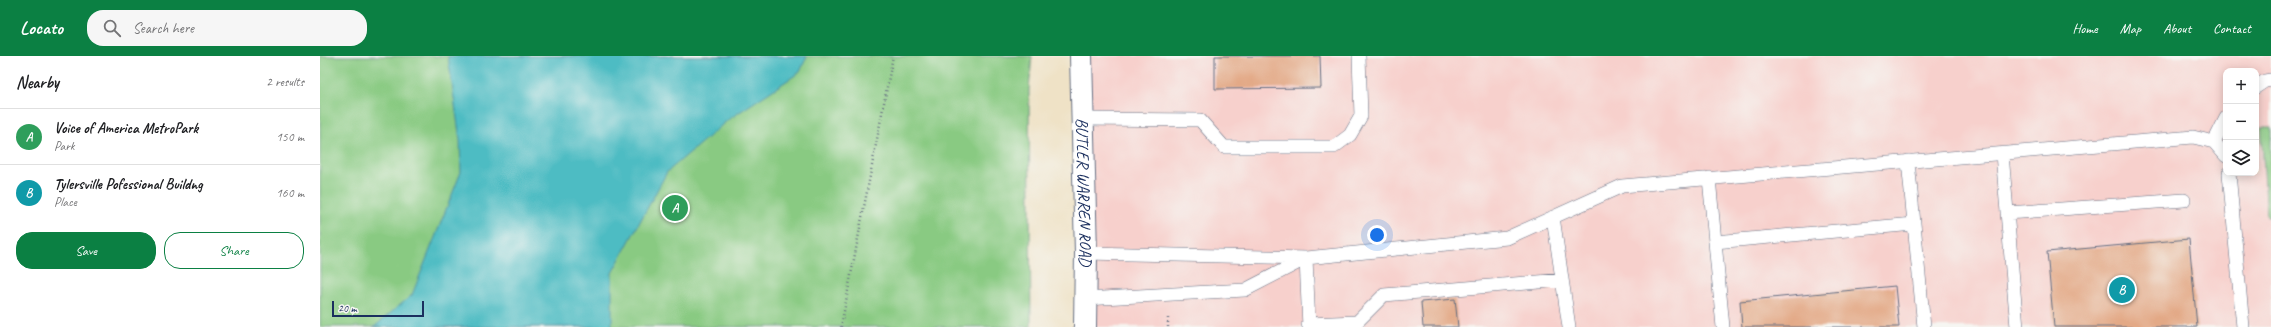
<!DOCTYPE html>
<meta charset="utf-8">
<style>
body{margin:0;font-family:Caveat,sans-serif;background:#f6f6f6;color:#202124}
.controls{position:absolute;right:12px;top:12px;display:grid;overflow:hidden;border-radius:8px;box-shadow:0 2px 10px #0003}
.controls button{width:36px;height:36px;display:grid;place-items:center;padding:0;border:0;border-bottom:1px solid #e0e0e0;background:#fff;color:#202124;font:20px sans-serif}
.scale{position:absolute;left:12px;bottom:10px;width:92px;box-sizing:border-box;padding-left:4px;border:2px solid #1b2f5e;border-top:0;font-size:11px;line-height:14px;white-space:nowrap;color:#1b2f5e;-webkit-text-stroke:3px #f6f6f2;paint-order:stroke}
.you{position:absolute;left:1057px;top:179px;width:14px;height:14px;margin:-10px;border:3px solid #fff;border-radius:50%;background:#1a73e8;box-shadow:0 0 0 6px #1a73e833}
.badge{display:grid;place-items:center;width:26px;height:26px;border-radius:50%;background:#0b8043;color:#fff;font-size:13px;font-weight:700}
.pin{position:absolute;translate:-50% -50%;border:2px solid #fff;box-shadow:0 1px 4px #0006}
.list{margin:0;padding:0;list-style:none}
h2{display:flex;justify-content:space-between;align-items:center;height:52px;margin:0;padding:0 16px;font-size:17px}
h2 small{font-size:13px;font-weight:400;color:#757577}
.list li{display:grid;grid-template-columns:26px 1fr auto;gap:12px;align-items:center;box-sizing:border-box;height:56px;padding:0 16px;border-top:1px solid #e0e0e0}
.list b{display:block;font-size:15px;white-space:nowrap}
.list p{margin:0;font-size:13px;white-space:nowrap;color:#757577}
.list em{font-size:13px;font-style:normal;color:#757577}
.actions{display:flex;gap:8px;padding:12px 16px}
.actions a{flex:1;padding:9px 0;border:1px solid #0b8043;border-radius:16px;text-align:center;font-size:14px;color:#0b8043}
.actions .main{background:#0b8043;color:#fff}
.icon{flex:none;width:22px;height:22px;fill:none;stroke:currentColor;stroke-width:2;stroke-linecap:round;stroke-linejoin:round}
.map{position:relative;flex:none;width:1951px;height:271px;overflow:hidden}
header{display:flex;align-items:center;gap:24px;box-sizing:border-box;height:56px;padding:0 20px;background:#0b8043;color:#fff}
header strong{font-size:19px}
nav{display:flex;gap:22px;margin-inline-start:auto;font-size:14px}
.search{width:280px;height:36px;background:#f6f6f6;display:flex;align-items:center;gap:10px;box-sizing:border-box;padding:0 14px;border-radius:16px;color:#757577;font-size:15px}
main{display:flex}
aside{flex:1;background:#fff}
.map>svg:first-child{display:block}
.built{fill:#f7d0cc;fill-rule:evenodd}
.green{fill:#89ca82;stroke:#527c70}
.water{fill:#4ebcc3;stroke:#347690}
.building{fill:#e3a986}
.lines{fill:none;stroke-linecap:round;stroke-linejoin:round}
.service-casing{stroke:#656e82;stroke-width:14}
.secondary-casing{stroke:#656e82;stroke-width:24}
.path{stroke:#656e82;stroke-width:2.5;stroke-dasharray:1 3;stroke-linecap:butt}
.service{stroke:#fff;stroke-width:13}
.secondary{stroke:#fff;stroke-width:22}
.labels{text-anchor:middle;stroke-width:3.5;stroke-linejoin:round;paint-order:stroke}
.street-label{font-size:17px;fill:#1b2f5e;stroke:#f6f6f2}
</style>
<header>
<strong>Locato</strong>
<div class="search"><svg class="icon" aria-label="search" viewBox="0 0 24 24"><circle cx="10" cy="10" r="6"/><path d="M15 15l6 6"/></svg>Search here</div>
<nav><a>Home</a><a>Map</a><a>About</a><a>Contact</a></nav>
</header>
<main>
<aside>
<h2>Nearby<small>2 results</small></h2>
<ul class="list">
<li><span class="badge" style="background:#2e9e5b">A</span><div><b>Voice of America MetroPark</b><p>Park</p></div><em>150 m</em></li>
<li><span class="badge" style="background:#0f9aa8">B</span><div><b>Tylersville Pofessional Buildng</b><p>Place</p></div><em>160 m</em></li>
</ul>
<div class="actions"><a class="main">Save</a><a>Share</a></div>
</aside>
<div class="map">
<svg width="1951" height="271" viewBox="0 0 1951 271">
<rect width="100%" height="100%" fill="#f6f6f2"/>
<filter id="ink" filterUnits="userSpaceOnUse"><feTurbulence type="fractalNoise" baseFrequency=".025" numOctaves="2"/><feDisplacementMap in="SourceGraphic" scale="8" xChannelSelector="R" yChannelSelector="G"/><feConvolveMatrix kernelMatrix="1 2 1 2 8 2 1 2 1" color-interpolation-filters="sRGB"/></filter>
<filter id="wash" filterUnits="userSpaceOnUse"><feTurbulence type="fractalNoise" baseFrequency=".012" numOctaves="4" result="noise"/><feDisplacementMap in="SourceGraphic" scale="16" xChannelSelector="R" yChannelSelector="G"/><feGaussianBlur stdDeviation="0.9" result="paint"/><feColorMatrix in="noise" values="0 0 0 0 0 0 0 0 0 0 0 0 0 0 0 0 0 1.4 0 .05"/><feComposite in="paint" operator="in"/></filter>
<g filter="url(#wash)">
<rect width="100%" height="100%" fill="#efe2c6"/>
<!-- built -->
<path class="built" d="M762 0H1951V271H765ZM1906 15H1936V117H1906Z"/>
<!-- green -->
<path class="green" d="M0 0H712L709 34 711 271H0Z
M1941 71H1951V161H1947Z"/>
<!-- water -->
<path class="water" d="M128 0H487L480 16 409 63 347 116 292 217V271H54L92 239 141 116 140 84Z"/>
<g id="blocks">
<!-- building -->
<path class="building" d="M895 0H1000L1001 32 895 33Z
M1869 183 1877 271H1734L1727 196Z
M1575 230 1579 271H1422L1420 245Z
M1135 243 1138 271H1103L1101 246Z"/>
</g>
</g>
<g filter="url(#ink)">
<use href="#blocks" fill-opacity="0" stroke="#656e82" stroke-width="1"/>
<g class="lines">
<defs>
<path id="service" d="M1936 31 1945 25 1951 24
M762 63 880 64 904 91H1014L1030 79 1041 60 1039 0
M1894 86 1906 62
M1682 98 1697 271
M1588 105 1604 271
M1909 117 1923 271
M1389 122 1403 271
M1687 157 1864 144
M1233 161 1249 271
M1395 186 1594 168
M766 197 986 202 1187 182 1302 130 1873 81 1894 86 1906 100
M986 202 989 271
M765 243 925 234 985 203
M988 268 1037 266 1064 239 1242 224"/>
<g id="secondary">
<path id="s1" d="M761 0 766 197 765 271"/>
</g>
</defs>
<!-- service casing -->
<use href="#service" class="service-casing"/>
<!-- secondary casing -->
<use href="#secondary" class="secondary-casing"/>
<!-- path -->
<path class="path" d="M521 271 573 0
M848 271V261"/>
<!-- service -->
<use href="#service" class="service"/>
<!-- secondary -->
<use href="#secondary" class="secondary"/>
</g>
</g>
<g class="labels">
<!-- street labels -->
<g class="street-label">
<text dy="6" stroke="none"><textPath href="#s1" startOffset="136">BUTLER WARREN ROAD</textPath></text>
</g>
</g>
</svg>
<div class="controls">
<button>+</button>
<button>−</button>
<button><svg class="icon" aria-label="layers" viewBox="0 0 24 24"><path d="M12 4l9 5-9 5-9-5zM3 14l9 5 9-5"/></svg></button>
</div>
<div class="scale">20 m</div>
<div class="you"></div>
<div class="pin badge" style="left:355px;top:152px;background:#2e9e5b">A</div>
<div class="pin badge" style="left:1802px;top:234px;background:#0f9aa8">B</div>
</div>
</main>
